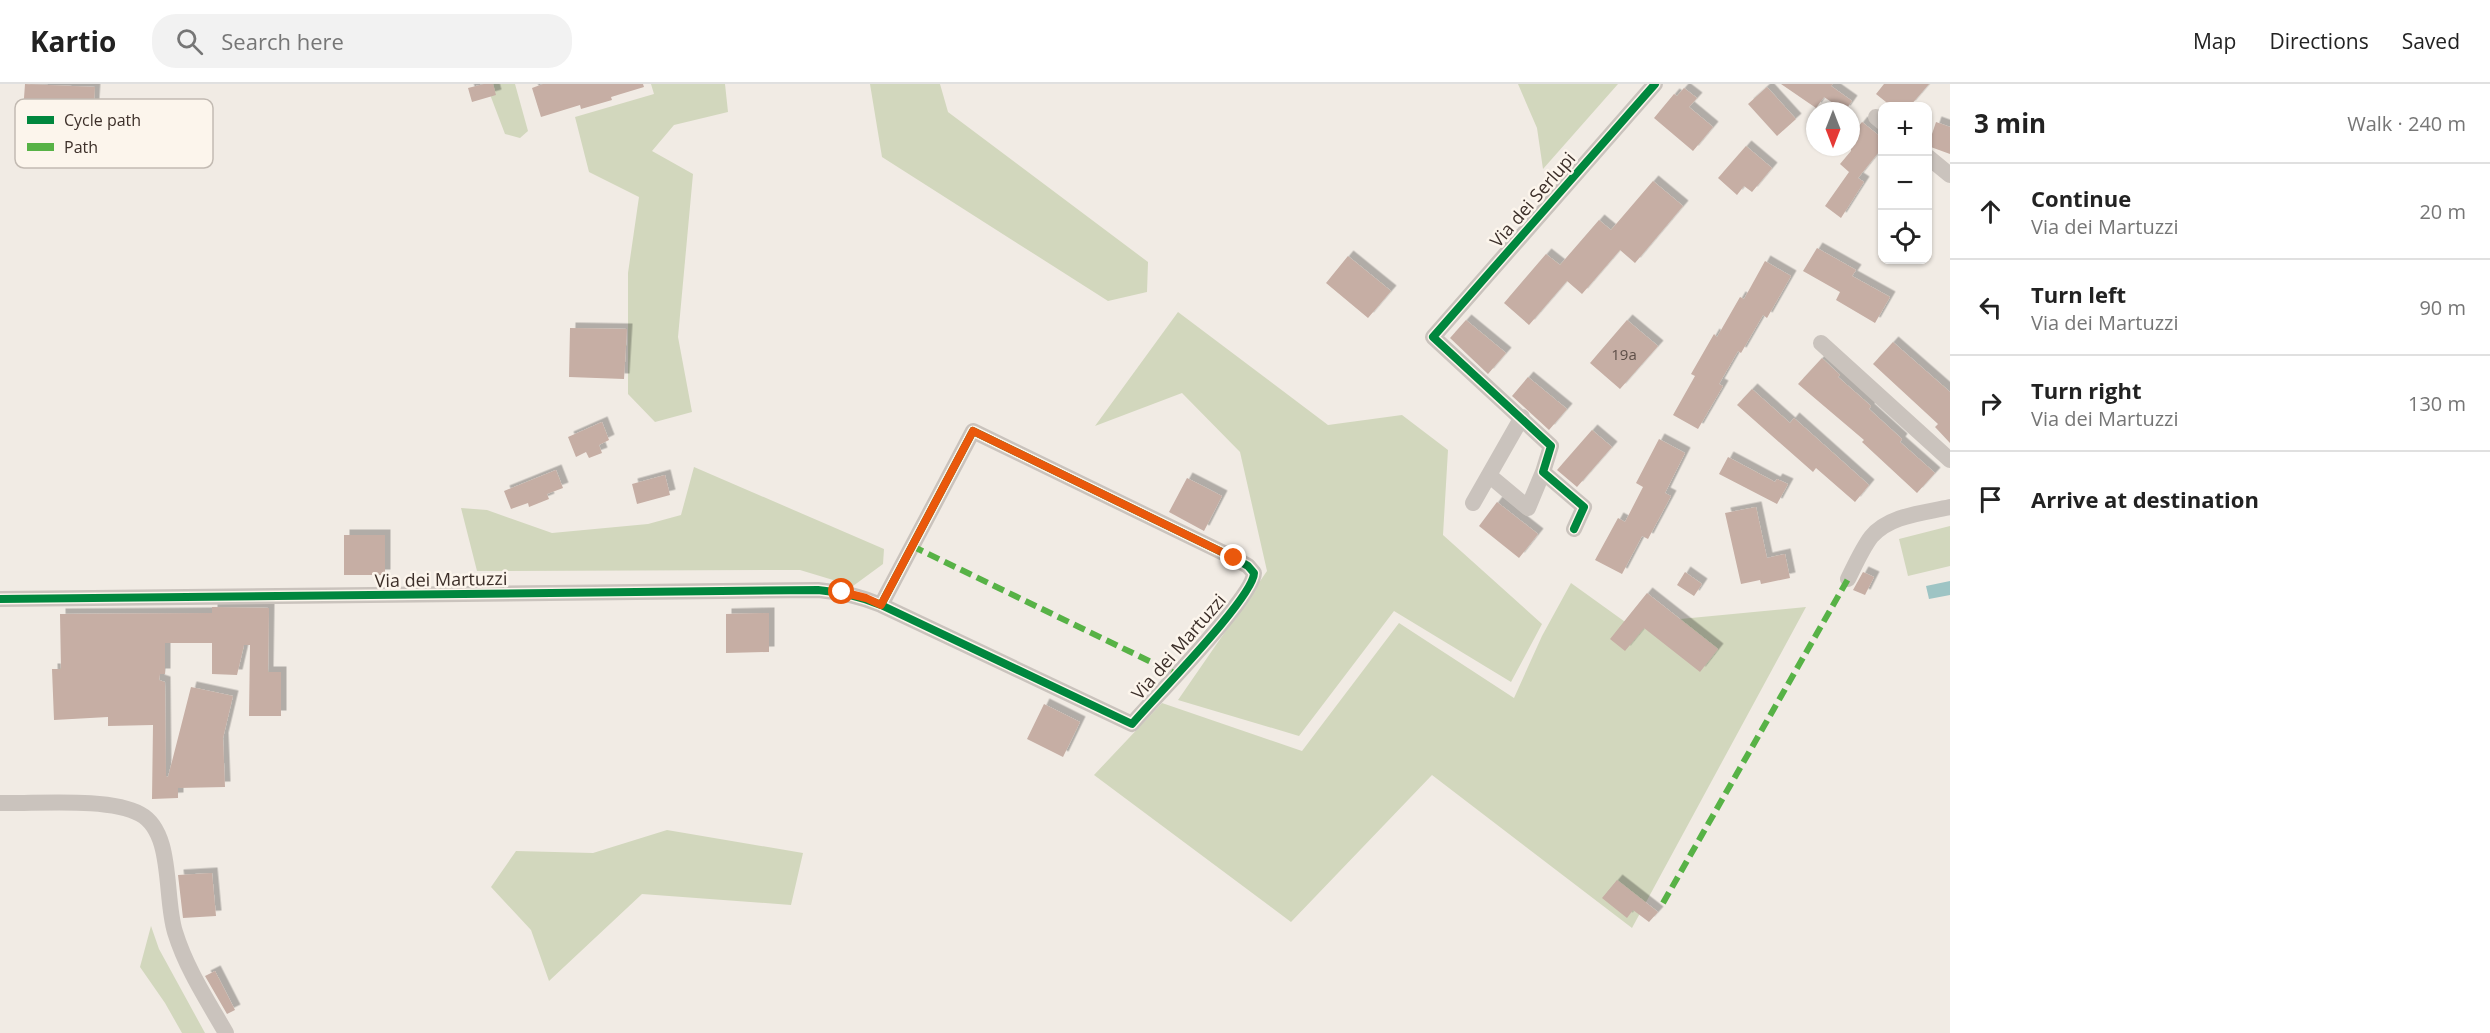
<!DOCTYPE html>
<meta charset="utf-8">
<style>
body{margin:0;font-family:"Open Sans",sans-serif;background:#f2f2f2;color:#222}
.controls{position:absolute;right:18px;top:18px;display:grid;overflow:hidden;border-radius:12px;box-shadow:0 2px 4px #0004}
.controls button{width:54px;height:54px;display:grid;place-items:center;padding:0;border:0;border-bottom:2px solid #e0e0e0;background:#fff;color:#222;font:30px sans-serif}
.compass{position:absolute;left:1806px;top:18px;width:54px;height:54px;border-radius:50%;background:#fff;box-shadow:0 2px 4px #0004;rotate:180deg}
.stop{position:absolute;width:18px;height:18px;margin:-14px;border:4px solid #ea580c;border-radius:50%;background:#fff}
.stop.end{background:#ea580c;border-color:#fff;box-shadow:0 2px 6px #0008}
.list{margin:0;padding:0;list-style:none}
h2{display:flex;justify-content:space-between;align-items:center;height:78px;margin:0;padding:0 24px;font-size:26px}
h2 small{font-size:20px;font-weight:400;color:#767676}
.list li{display:grid;grid-template-columns:39px 1fr auto;gap:18px;align-items:center;box-sizing:border-box;height:96px;padding:0 24px;border-top:2px solid #e0e0e0}
.list b{display:block;font-size:22px;white-space:nowrap}
.list p{margin:0;font-size:20px;white-space:nowrap;color:#767676}
.list em{font-size:20px;font-style:normal;color:#767676}
.icon{flex:none;width:33px;height:33px;fill:none;stroke:currentColor;stroke-width:2;stroke-linecap:round;stroke-linejoin:round}
.map{position:relative;flex:none;width:1950px;height:949px;overflow:hidden}
header{display:flex;align-items:center;gap:36px;box-sizing:border-box;height:84px;padding:0 30px;background:#fff;border-bottom:2px solid #e0e0e0}
header strong{font-size:28px}
nav{display:flex;gap:33px;margin-inline-start:auto;font-size:21px}
.search{width:420px;height:54px;background:#f2f2f2;display:flex;align-items:center;gap:15px;box-sizing:border-box;padding:0 21px;border-radius:24px;color:#767676;font-size:22px}
main{display:flex}
aside{flex:1;background:#fff}
.map>svg:first-child{display:block}
.green{fill:#d2d7bd}
.water{fill:#9ec4c4}
.building{fill:#c6aea4;filter:url(#shadow)}
.lines{fill:none;stroke-linecap:round;stroke-linejoin:round}
.minor{stroke:#cac3bd;stroke-width:16}
.quiet{stroke:#57b246;stroke-width:6;stroke-dasharray:12 6;stroke-linecap:butt}
.cycleway-casing{stroke:#fcf5ec;stroke-width:11}
.cycleway{stroke:#00873e;stroke-width:8}
.route{stroke:#ea580c;stroke-width:8}
.labels{text-anchor:middle;stroke-width:5;stroke-linejoin:round;paint-order:stroke}
.number-label{font-size:15px;fill:#5e4f48}
.street-label{font-size:18px;fill:#3c2f29;stroke:#fcf5ec}
.key{fill:#fcf5ec;stroke:#c2bab2;stroke-width:1.5}
.key-label{font-size:16px;fill:#3c2f29}
</style>
<header>
<strong>Kartio</strong>
<div class="search"><svg class="icon" aria-label="search" viewBox="0 0 24 24"><circle cx="10" cy="10" r="6"/><path d="M15 15l6 6"/></svg>Search here</div>
<nav><a>Map</a><a>Directions</a><a>Saved</a></nav>
</header>
<main>
<div class="map">
<svg width="1950" height="949" viewBox="0 0 1950 949">
<defs>
<filter id="shadow"><feDropShadow dx="5.5" dy="-5.5" stdDeviation="0" flood-color="#0004"/></filter>
</defs>
<rect width="100%" height="100%" fill="#f1ebe4"/>
<!-- green -->
<path class="green" d="M486 0H515L528 47 520 54 505 50Z
M651 0H725L728 28 674 41 652 67 693 90 678 253 692 328 655 338 628 310V189L639 113 589 88 575 33 654 10Z
M870 0H940L948 28 1148 178 1147 208 1108 217 882 73Z
M1518 0H1618L1543 85 1537 44Z
M1178 228 1328 341 1402 331 1448 366 1443 451 1542 540 1511 598 1394 527 1299 652 1178 616 1267 487 1240 368 1182 309 1095 342Z
M694 383 884 465 883 480 853 502 800 486 477 487 461 424 487 426 552 449 648 440 681 431Z
M1950 442V482L1908 492 1899 455Z
M1571 499 1628 540 1806 523 1632 844 1432 691 1291 838 1094 691 1162 619 1302 667 1399 539 1514 614 1542 552Z
M667 746 803 769 791 821 642 810 549 897 531 846 491 803 516 767 593 769Z
M151 842 159 865 205 949H182L165 919 140 883Z"/>
<!-- water -->
<path class="water" d="M1950 497V511L1929 515 1926 502Z"/>
<!-- building -->
<path class="building" d="M25 0 95 3 92 49 22 42Z
M484 0H493L496 11 472 18 468 4Z
M543 0H643L644 3 611 13 612 16 581 25 580 21 541 33 532 4Z
M1781 0H1833L1831 2 1852 17 1845 27 1824 13 1816 24Z
M1884 0H1929L1910 22H1891L1876 10Z
M1767 3 1796 35 1777 52 1748 20Z
M1684 4 1697 14 1689 23 1713 43 1693 67 1654 34 1674 10 1677 12Z
M1862 38 1882 54V64L1858 94 1864 98 1841 134 1825 122 1849 88 1840 80 1851 67V52Z
M1936 38 1950 43V70L1928 62Z
M1746 62 1772 84 1752 108 1744 102 1737 111 1718 94Z
M1653 97 1683 122 1635 179 1620 166 1582 210 1567 197 1529 241 1504 219 1546 170 1560 181 1599 136 1611 146Z
M1817 164 1856 186 1852 192 1890 213 1875 239 1836 216 1840 208 1803 187Z
M1348 172 1391 207 1368 234 1326 199Z
M1765 177 1791 192 1767 234 1763 231 1741 269 1738 267 1719 300 1723 302 1698 345 1673 331 1695 292 1691 290 1714 250 1717 253 1740 213 1744 215Z
M1466 236 1506 269 1488 290 1450 254Z
M1627 236 1658 262 1620 305 1590 279Z
M570 244 627 245 624 295 569 293Z
M1893 258 1950 308V359L1935 343 1938 340 1873 280Z
M1822 274 1840 291 1838 293 1871 322 1869 325 1902 355 1900 358 1935 389 1917 409 1862 358 1864 356 1798 300Z
M1528 293 1567 325 1549 346 1512 312Z
M1752 305 1790 339 1794 334 1869 401 1855 418 1816 384 1813 388 1737 321Z
M602 338 609 356 599 361 602 369 589 374 586 368 576 373 568 353Z
M1592 346 1612 363 1577 403 1557 386Z
M1659 355 1685 369 1665 409 1671 412 1648 455 1642 452 1622 490 1595 476 1618 434 1625 438 1643 403 1636 399Z
M1728 373 1775 398 1777 395 1788 400 1777 420 1719 390Z
M556 386 563 404 547 410 549 415 529 423 528 419 511 425 504 407Z
M665 391 670 411 637 420 632 400Z
M1187 394 1222 412 1204 447 1169 428Z
M1497 418 1538 450 1519 474 1479 442Z
M1756 423 1767 474 1785 470 1790 494 1761 500 1760 496 1741 500 1725 429Z
M344 451H385V491H344Z
M1685 488 1702 500 1694 512 1677 501Z
M1863 488 1874 493 1865 511 1853 506Z
M1647 509 1718 565 1700 588 1644 544 1625 567 1610 555Z
M212 523 269 524 268 588H281V632H249L250 561H244L237 591 212 590V559H165V590H160L159 596 165 598 166 692 168 693 191 603 233 612 223 654 225 703 178 704V714L152 715 153 641 108 642V633L54 636 52 585H61L60 530 212 529Z
M769 529V568L726 569V530Z
M1044 620 1080 638 1063 673 1027 655Z
M212 789 216 832 183 834 178 791Z
M1617 796 1658 828 1649 838 1633 826 1627 834 1602 814Z
M215 887 235 926 227 930 205 892Z"/>
<g class="lines">
<!-- minor -->
<path class="minor" d="M1876 33 1882 38
M1928 73 1950 91
M1821 259 1950 376
M1490 392 1528 424 1543 388
M1473 419 1522 333
M1574 445 1584 423 1543 388 1551 362 1433 253 1655 0
M1848 495C1855 481 1862 465 1871 453 1889 431 1924 429 1950 423
M0 515 818 506C840 508 860 512 881 521L1132 640C1152 616 1254 513 1254 489L1248 482 1234 474 973 347 881 521
M0 719C36 720 109 713 140 730 174 748 164 813 175 848 186 884 207 916 226 949"/>
<!-- quiet -->
<path class="quiet" d="M912 462 1176 590
M1663 819 1848 495"/>
<defs>
<path id="cycleway" d="M1574 445 1584 423 1543 388 1551 362 1433 253 1655 0
M0 515 818 506C840 508 860 512 881 521L1132 640C1152 616 1254 513 1254 489L1248 482 1234 474 973 347 881 521"/>
</defs>
<!-- cycleway casing -->
<use href="#cycleway" class="cycleway-casing"/>
<!-- cycleway -->
<use href="#cycleway" class="cycleway"/>
</g>
<g class="lines">
<!-- route -->
<path class="route" d="M842 508 866 514 881 521 973 347 1234 474"/>
</g>
<g class="labels">
<!-- number labels -->
<g class="number-label">
<text x="1624" y="276">19a</text>
</g>
<!-- street labels -->
<g class="street-label">
<text transform="translate(1533 116) rotate(-49)" y="6">Via dei Serlupi</text>
<text transform="translate(441 496) rotate(-1)" y="6">Via dei Martuzzi</text>
<text transform="translate(1179 563) rotate(-49)" y="6">Via dei Martuzzi</text>
</g>
</g>
<!-- legend -->
<rect x="15" y="15" width="198" height="69" rx="9" class="key"/>
<rect x="27" y="32" width="27" height="8" fill="#00873e"/>
<rect x="27" y="59" width="27" height="8" fill="#57b246"/>
<g class="key-label">
<text x="64" y="42">Cycle path</text>
<text x="64" y="69">Path</text>
</g>
</svg>
<div class="controls">
<button>+</button>
<button>−</button>
<button><svg class="icon" aria-label="locate" viewBox="0 0 24 24"><circle cx="12" cy="12" r="6"/><path d="M12 2v4M12 18v4M2 12h4M18 12h4"/></svg></button>
</div>
<svg class="compass" viewBox="-18 -18 36 36"><path d="M0-13l5 13h-10z" fill="#e53935"/><path d="M0 13l5-13h-10z" fill="#767676"/></svg>
<div class="stop" style="left:842px;top:508px"></div>
<div class="stop end" style="left:1234px;top:474px"></div>
</div>
<aside>
<h2>3 min<small>Walk · 240 m</small></h2>
<ul class="list">
<li><svg class="icon" aria-label="ahead" viewBox="0 0 24 24"><path d="M12 20V5M6 11l6-6 6 6"/></svg><div><b>Continue</b><p>Via dei Martuzzi</p></div><em>20 m</em></li>
<li><svg class="icon" aria-label="left" viewBox="0 0 24 24"><path d="M17 20v-9H6M10 6l-5 5 5 5"/></svg><div><b>Turn left</b><p>Via dei Martuzzi</p></div><em>90 m</em></li>
<li><svg class="icon" aria-label="right" viewBox="0 0 24 24"><path d="M7 20v-9h11M14 6l5 5-5 5"/></svg><div><b>Turn right</b><p>Via dei Martuzzi</p></div><em>130 m</em></li>
<li><svg class="icon" aria-label="arrive" viewBox="0 0 24 24"><path d="M6 21V4h12l-3 4 3 4H6"/></svg><div><b>Arrive at destination</b></div></li>
</ul>
</aside>
</main>
